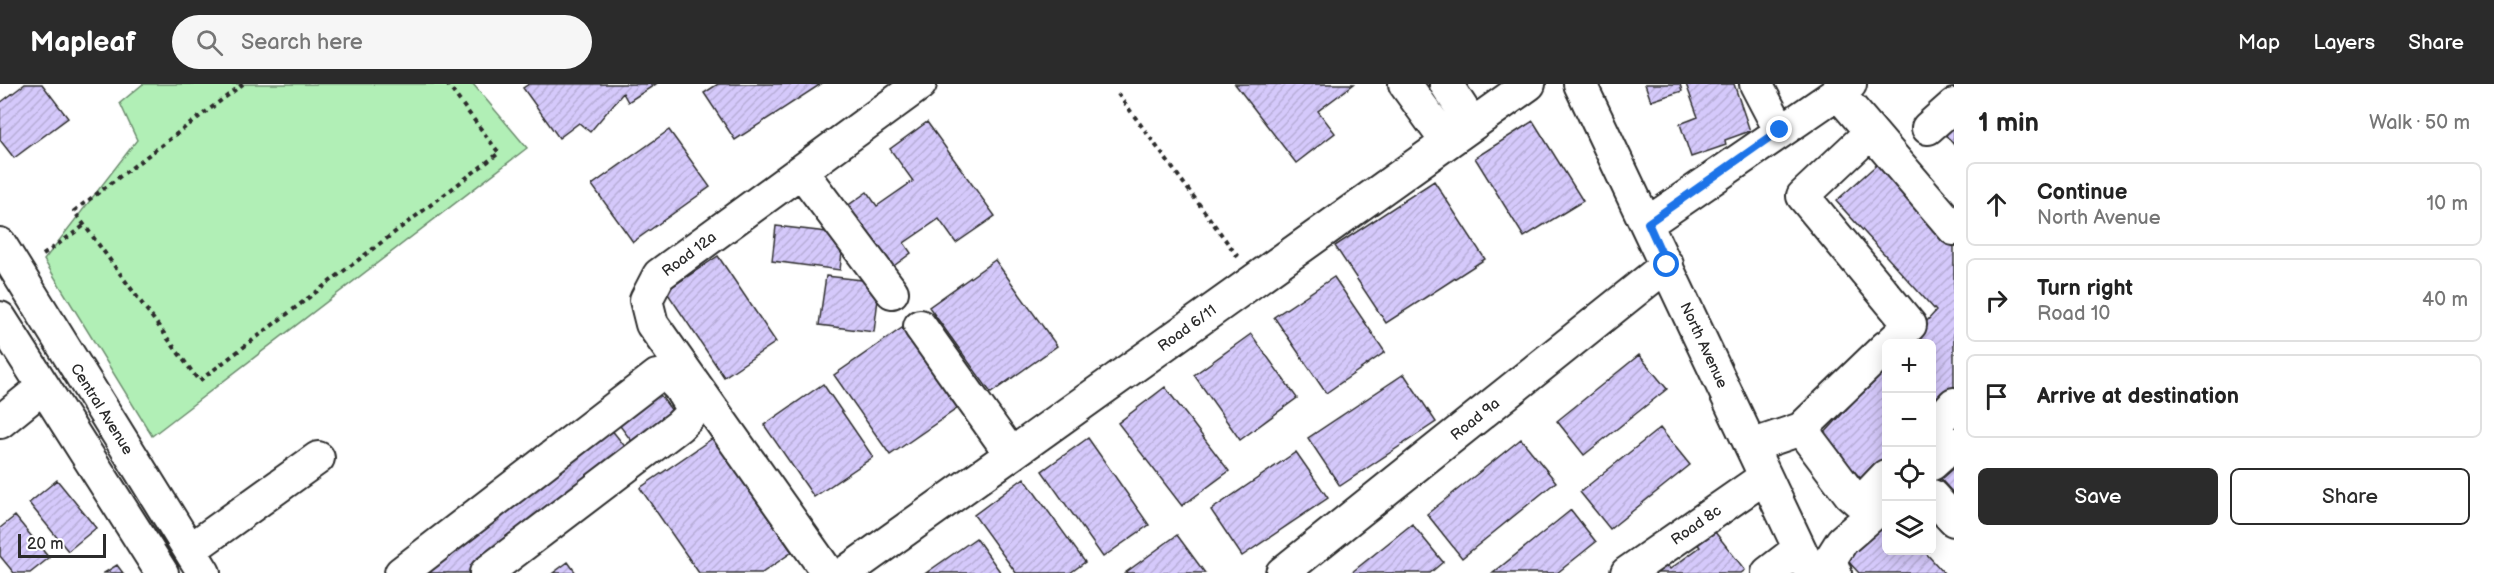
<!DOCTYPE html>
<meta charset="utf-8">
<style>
body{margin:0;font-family:"Balsamiq Sans",sans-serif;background:#f6f6f6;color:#222}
.controls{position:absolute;right:18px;bottom:18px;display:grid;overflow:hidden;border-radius:9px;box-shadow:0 3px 15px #0003}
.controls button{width:54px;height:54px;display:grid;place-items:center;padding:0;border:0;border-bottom:2px solid #e0e0e0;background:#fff;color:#222;font:30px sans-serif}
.scale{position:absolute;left:18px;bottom:15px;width:88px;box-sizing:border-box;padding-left:6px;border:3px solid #2b2b2b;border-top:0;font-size:16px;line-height:21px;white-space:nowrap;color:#2b2b2b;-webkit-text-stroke:4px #fff;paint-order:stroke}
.stop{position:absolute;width:18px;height:18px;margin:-14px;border:4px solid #1a73e8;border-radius:50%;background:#fff}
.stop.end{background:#1a73e8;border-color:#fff;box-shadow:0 2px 6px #0008}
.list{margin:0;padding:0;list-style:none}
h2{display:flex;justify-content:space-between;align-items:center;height:78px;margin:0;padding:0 24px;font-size:26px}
h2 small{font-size:20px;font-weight:400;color:#767676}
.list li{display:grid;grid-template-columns:39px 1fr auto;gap:18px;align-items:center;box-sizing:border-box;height:84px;margin:0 12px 12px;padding:0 12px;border:2px solid #e0e0e0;border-radius:9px}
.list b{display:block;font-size:22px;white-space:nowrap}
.list p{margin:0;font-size:20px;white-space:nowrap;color:#767676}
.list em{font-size:20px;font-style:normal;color:#767676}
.actions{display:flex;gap:12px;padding:18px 24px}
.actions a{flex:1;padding:14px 0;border:2px solid #2b2b2b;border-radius:9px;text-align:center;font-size:21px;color:#2b2b2b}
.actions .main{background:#2b2b2b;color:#fff}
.icon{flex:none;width:33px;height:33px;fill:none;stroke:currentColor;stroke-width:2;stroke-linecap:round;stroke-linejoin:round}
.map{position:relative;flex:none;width:1954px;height:489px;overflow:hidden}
header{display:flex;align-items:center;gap:36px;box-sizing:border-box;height:84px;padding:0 30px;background:#2b2b2b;color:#fff}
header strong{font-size:28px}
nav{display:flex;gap:33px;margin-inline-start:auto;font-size:21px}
.search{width:420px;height:54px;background:#f6f6f6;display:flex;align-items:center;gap:15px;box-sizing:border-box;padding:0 21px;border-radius:33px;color:#767676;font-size:22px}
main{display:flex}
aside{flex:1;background:#fff}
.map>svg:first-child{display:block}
.grass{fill:#b1efb6;stroke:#6e8d70;stroke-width:1.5}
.building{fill:url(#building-hatch);stroke:#2b2b2b;stroke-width:1.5}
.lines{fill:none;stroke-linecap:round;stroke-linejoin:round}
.minor-casing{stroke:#2b2b2b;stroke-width:36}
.path{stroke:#2b2b2b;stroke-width:4;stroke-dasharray:4.5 4.5;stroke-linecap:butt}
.minor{stroke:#fff;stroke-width:32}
.route{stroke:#1a73e8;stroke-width:8}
.labels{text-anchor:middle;stroke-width:4.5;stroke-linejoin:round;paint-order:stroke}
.street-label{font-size:15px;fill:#2b2b2b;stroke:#fff}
</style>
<header>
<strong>Mapleaf</strong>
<div class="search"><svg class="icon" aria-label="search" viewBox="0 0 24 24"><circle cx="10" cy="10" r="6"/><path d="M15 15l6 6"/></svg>Search here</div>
<nav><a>Map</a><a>Layers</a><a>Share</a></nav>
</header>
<main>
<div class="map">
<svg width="1954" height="489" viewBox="0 0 1954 489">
<defs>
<pattern id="building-hatch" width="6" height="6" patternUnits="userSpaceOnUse" patternTransform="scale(1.5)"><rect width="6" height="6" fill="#d5c9fb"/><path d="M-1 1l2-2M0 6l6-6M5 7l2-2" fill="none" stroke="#b7add7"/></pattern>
</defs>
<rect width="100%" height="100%" fill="#fff"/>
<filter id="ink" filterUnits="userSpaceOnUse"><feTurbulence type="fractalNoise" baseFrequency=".0167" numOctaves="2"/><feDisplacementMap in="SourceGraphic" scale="12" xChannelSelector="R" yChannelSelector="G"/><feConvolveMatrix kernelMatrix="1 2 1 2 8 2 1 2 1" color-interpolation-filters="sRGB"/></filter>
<g filter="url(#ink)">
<!-- grass -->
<path class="grass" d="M143 0H473L527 64 152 352 44 176 137 56 120 19Z"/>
<!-- building -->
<path class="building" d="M25 0H42L68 34 14 74 0 56V19Z
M529 0H656L628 18 623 9 590 48 579 39 559 54 523 4Z
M718 0H821L735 56 704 9Z
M1235 0H1354L1318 27 1335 49 1296 79Z
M1645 0H1680L1682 7 1651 17Z
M1686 0H1734L1750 47 1725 56 1726 61 1691 73 1680 40 1698 33Z
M1954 31V61L1939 43Z
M1533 37 1583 117 1524 153 1475 74Z
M927 38 995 132 956 159 939 135 904 159 911 169 887 187 843 125 867 108 877 122 913 97 890 65Z
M669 46 710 103 633 158 592 101Z
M1881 77 1954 158V307L1932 330V260H1906L1936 227 1836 117Z
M1434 97 1485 175 1386 239 1335 162Z
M776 142 844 150 840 186 772 177Z
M718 172 776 258 724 293 666 207Z
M995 176 1057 262 991 309 929 223Z
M826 192 880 198 874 248 819 241Z
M1334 193 1385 268 1326 309 1274 233Z
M902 244 958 324 890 371 834 291Z
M1251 250 1297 314 1240 356 1194 291Z
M1639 271 1667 305 1584 371 1557 337Z
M1886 282V377L1865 399 1822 352Z
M1404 290 1436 338 1340 402 1308 354Z
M823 300 873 373 814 413 764 341Z
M654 303 676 332 636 363 614 334Z
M1165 303 1229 387 1182 422 1118 339Z
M607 340 631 370 476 489H412Z
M1660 344 1690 381 1610 445 1580 408Z
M713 354 792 468 762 489H699L640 404Z
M1088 354 1149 441 1103 473 1042 387Z
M1521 355 1556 398 1462 474 1427 430Z
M1296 368 1328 414 1242 472 1211 426Z
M1954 374V410L1936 390Z
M1024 394 1085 478 1070 489H1016L974 431Z
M57 396 96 444 68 467 29 419Z
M1571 426 1596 458 1557 489H1493Z
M15 432 49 474 30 489H14L0 472V444Z
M1886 432V466H1923L1944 489H1859L1846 475Z
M1412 440 1443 478 1430 489H1351Z
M1711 443 1745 486 1741 489H1651L1665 478 1670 485 1700 463 1694 456Z
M1177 451 1205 489H1125Z
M976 454 1001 489H926Z
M568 478 576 489H553Z
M117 481 123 489H104Z"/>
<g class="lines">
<defs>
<path id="minor" d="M1405 0 1447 58
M1446 0 1472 40
M1580 0 1811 489
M1756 0 1780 46
M1837 8 1954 145
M1928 44 1954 21
M1870 49 1803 112 1910 241 1890 260
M801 87 892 208
M1648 139 1850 0
M0 160 204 489
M0 234 162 489
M920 242 1011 370
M0 338 43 303
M1932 344 1954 320
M1801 345 1850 410 1858 417 1865 414 1886 392
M1751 362 1801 345 1886 263
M1932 380 1954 360
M1932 412 1954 436
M190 466 318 374
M401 489 657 292H668L679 303 690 321 689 332 679 342 486 489
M828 489 652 240 646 216 659 191 920 0
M845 489 1529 0
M1282 489 1667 181
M1627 489 1765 393
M1768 489 1799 465
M1835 489 1830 476 1842 457 1886 419"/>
</defs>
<!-- minor casing -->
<use href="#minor" class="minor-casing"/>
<!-- path -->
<path class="path" d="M243 0 74 127 199 297 499 69 447 0
M1118 10 1238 173
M43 171 85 141"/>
<!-- minor -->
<use href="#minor" class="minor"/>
</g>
</g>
<g class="lines" filter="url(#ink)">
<!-- route -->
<path class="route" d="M1667 181 1648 139 1780 46"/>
</g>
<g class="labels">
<!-- street labels -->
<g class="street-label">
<text transform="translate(689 170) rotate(-37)" y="5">Road 12a</text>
<text transform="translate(1187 244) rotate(-36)" y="5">Road 6/11</text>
<text transform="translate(1704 261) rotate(65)" y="5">North Avenue</text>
<text transform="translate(102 325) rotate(58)" y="5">Central Avenue</text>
<text transform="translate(1475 335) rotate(-39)" y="5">Road 9a</text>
<text transform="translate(1696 441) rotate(-35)" y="5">Road 8c</text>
</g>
</g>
</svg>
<div class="controls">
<button>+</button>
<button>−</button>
<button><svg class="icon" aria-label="locate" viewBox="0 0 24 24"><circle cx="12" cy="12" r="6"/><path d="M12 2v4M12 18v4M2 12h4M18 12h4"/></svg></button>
<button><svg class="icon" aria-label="layers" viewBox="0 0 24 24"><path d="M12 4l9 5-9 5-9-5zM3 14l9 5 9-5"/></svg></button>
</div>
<div class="scale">20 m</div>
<div class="stop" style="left:1667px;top:181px"></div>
<div class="stop end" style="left:1780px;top:46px"></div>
</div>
<aside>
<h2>1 min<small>Walk · 50 m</small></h2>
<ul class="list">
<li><svg class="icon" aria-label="ahead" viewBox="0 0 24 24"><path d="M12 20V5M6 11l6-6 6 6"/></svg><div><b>Continue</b><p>North Avenue</p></div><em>10 m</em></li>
<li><svg class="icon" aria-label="right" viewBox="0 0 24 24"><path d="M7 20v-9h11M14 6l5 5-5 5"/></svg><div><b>Turn right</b><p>Road 10</p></div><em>40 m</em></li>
<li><svg class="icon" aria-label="arrive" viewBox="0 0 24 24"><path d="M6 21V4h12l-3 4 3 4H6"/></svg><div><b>Arrive at destination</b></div></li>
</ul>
<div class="actions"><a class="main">Save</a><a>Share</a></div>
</aside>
</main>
